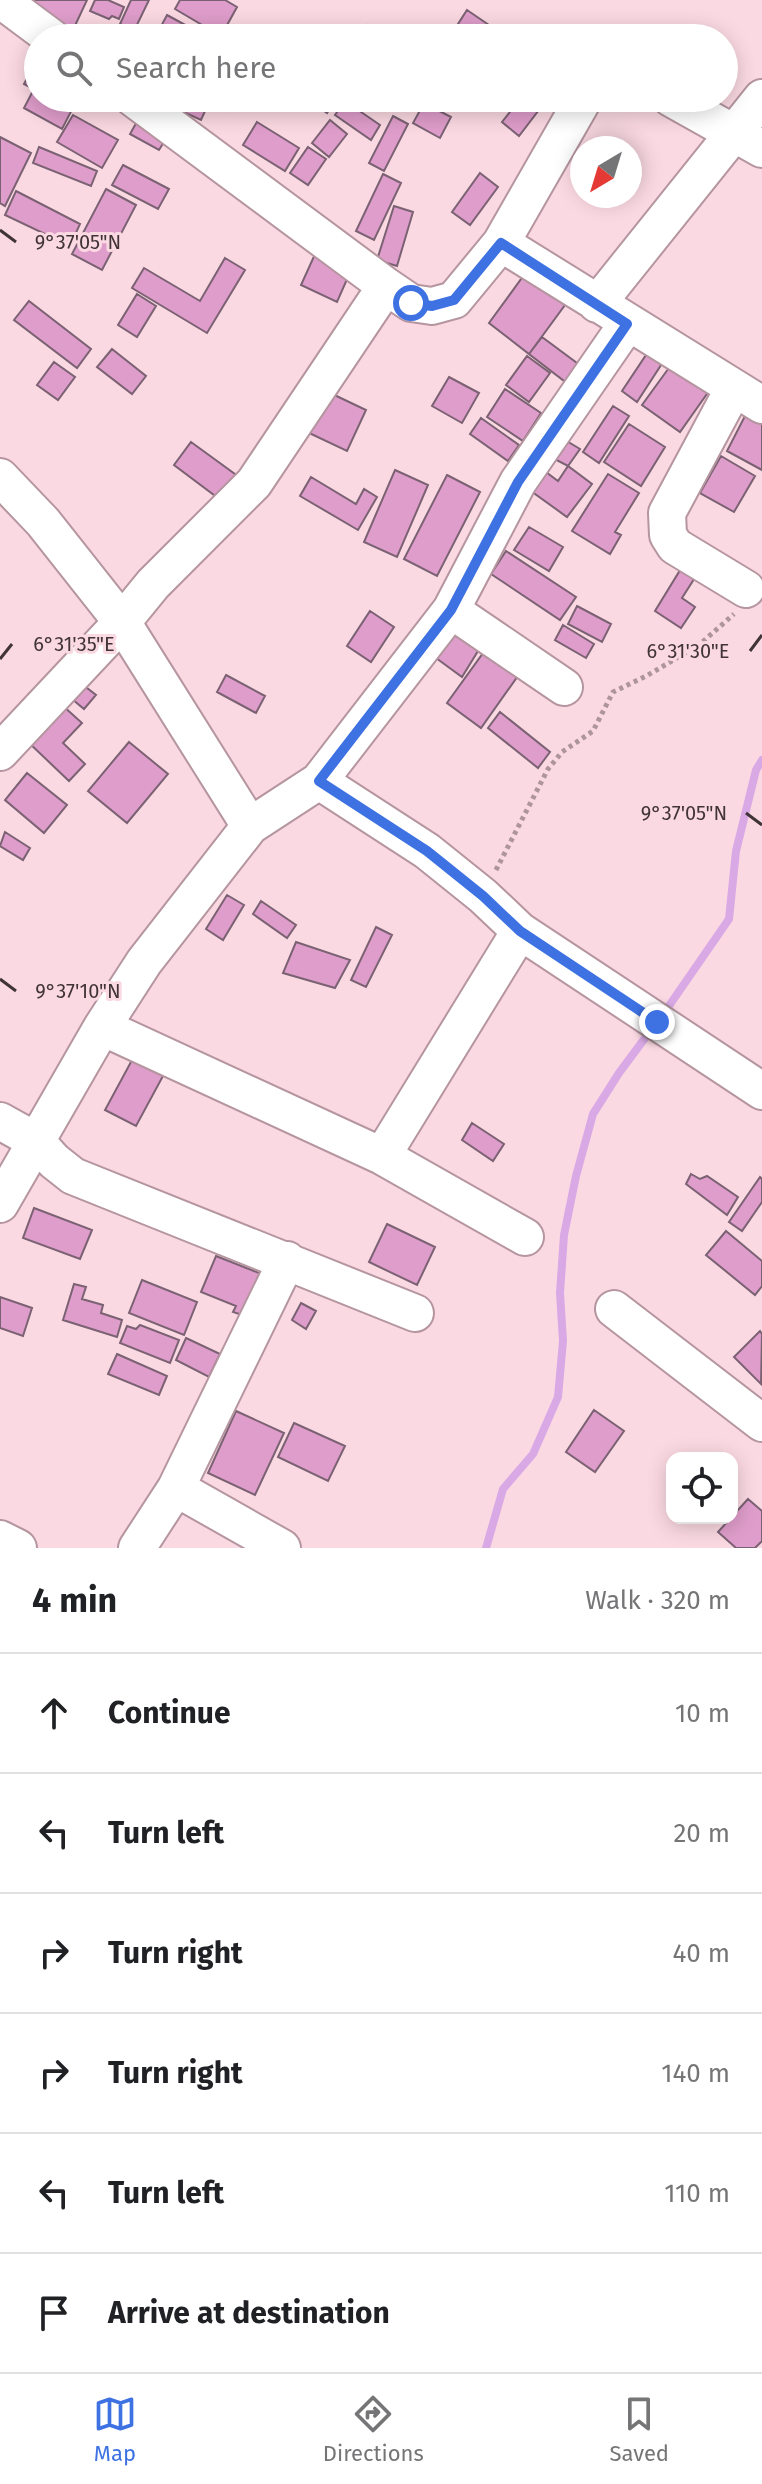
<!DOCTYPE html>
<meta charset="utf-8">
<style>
body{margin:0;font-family:"Fira Sans",sans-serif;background:#f2f2f2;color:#202124}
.controls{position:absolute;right:24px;bottom:24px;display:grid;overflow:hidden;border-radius:16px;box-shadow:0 4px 20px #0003}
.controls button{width:72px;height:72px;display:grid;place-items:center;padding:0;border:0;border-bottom:2px solid #e0e0e0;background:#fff;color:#202124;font:40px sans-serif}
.compass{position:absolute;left:570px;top:136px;width:72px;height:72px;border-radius:50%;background:#fff;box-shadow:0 4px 20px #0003;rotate:218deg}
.stop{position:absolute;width:24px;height:24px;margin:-18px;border:6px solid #3e72e3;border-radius:50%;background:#fff}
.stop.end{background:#3e72e3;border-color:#fff;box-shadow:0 2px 8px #0008}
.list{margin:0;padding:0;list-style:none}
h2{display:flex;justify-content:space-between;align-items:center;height:104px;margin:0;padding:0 32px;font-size:34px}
h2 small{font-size:26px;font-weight:400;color:#757577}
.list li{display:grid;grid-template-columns:52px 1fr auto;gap:24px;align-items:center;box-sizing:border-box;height:120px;padding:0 32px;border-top:2px solid #e0e0e0}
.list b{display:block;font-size:30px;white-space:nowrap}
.list em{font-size:26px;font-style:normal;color:#757577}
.icon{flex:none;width:44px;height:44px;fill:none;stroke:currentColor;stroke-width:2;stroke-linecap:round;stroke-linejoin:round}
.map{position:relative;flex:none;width:762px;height:1548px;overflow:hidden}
.search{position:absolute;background:#fff;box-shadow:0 4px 20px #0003;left:24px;right:24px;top:24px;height:88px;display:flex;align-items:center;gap:20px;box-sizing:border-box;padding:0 28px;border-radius:44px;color:#757577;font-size:30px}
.sheet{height:824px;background:#fff}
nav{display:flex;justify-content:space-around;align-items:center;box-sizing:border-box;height:112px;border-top:2px solid #e0e0e0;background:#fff;font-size:22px;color:#757577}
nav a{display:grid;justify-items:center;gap:4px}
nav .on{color:#3e72e3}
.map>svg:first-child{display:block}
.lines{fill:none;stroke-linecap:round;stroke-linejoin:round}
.stream{stroke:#d9a9e5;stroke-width:8}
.building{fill:#df9dcb;stroke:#7b6273;stroke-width:2}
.minor-casing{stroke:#b5959f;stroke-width:40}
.path{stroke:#ae959c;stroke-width:5;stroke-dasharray:4 4;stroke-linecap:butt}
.minor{stroke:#fff;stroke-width:36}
.route{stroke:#3e72e3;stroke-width:10}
.ticks{fill:none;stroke:#413438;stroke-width:3}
.ticks-label{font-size:20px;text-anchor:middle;fill:#413438;stroke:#fbd9e3;stroke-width:6;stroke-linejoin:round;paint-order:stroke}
</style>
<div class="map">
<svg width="762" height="1548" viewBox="0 0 762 1548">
<rect width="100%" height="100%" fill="#fbd9e3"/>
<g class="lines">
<!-- stream -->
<path class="stream" d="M662 1016 729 919 736 851 756 770 762 760
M486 1548 503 1489 533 1454 558 1397 563 1341 560 1293 564 1235 576 1176 593 1114 619 1073 651 1030"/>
</g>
<!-- building -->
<path class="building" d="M31 0H87L73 30 27 8Z
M95 0H108L124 7 119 19 112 16 109 19 90 11Z
M131 0H149L134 31 120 24Z
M180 0H225L237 7 221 36 175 9Z
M467 10 508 38H449Z
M167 15 209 38H169L158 32Z
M368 25 387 36 386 38H360Z
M38 58V98H78L62 129 24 108 34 89 24 84Z
M153 98H205L210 100 201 120Z
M216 98H236L230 111 214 103Z
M307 98H337L327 113Z
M521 98H548L519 136 502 122Z
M345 101 380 125 371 140 335 115Z
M424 103 451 117 440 138 413 123Z
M73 115 118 140 102 168 57 142Z
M393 116 408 124 384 171 369 163Z
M139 118 169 134 159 150 130 134Z
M330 120 347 134 329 157 312 143Z
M257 122 299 148 285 171 243 145Z
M0 137 31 153 5 206 0 203Z
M39 147 97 171 91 186 33 163Z
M308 147 326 159 308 185 290 173Z
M123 165 169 189 158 209 112 185Z
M480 173 498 187 470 225 452 212Z
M383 174 401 183 374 240 356 231Z
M106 189 136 205 102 270 72 254Z
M16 191 80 224 70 246 5 215Z
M394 206 413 212 397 266 377 260Z
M316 252 352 268 337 302 301 285Z
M225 258 245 270 207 333 132 288 144 268 200 301Z
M524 275 565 305 529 354 489 323Z
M137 294 156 306 137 337 118 325Z
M29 301 91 349 77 368 14 320Z
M542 337 581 366 568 384 529 354Z
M112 349 146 376 132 394 97 367Z
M648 352 663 362 637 402 622 391Z
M527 356 550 373 529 402 506 385Z
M54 362 75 377 58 400 37 385Z
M671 365 709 391 680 432 642 405Z
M449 377 479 393 462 423 432 406Z
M505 389 541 413 523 441 487 417Z
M326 391 366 410 347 451 307 432Z
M613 406 629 416 599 463 583 452Z
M746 414 762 422V470L727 451Z
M481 418 519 445 508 461 470 434Z
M629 424 665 447 641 486 604 462Z
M555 434 580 449 568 466 543 453Z
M191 442 239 477 222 501 174 465Z
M721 456 755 476 734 512 700 493Z
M538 466 558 481 568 466 592 484 567 517 524 486Z
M395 470 428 485 397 557 364 542Z
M608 474 639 493 615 532 621 535 610 554 572 531Z
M447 475 480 492 437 576 404 559Z
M311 477 356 504 364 489 377 497 358 530 300 496Z
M529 527 563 547 549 571 514 550Z
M506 551 576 597 560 620 491 574Z
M682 567 696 576 682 598 695 607 681 628 655 611Z
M577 606 611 624 602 642 568 624Z
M370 611 394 627 371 662 347 646Z
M563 625 594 644 586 658 555 640Z
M449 628 481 646 462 677 436 658Z
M486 649 520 673 481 728 447 703Z
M226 675 265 696 256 713 217 692Z
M78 681 96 695 84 709 66 694Z
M62 705 82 723 63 743 85 764 69 781 28 742Z
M500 712 550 752 538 768 488 728Z
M129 742 168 774 127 823 88 791Z
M27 773 67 805 44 833 5 800Z
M5 832 30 848 23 860 0 846Z
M227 895 244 905 223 940 206 929Z
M261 901 296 925 287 938 253 914Z
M376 927 392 935 366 987 351 980Z
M296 942 350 960 335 988 283 973Z
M132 1060 163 1076 136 1126 105 1110Z
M472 1123 504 1144 493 1161 462 1140Z
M691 1174 700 1179 707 1176 738 1197 727 1215 686 1184Z
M760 1177 762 1179V1202L742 1231 729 1222Z
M34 1208 92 1230 80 1259 23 1238Z
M387 1224 435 1247 417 1285 369 1262Z
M726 1231 762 1261V1286L755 1295 706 1255Z
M216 1256 264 1275 248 1317 233 1312 236 1306 201 1292Z
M142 1280 197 1302 184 1335 129 1313Z
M74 1284 86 1287 82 1299 103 1305 101 1313 122 1320 117 1337 63 1320Z
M0 1297 32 1308 23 1336 0 1328Z
M301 1303 316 1311 306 1329 292 1320Z
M140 1325 179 1340 170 1363 120 1343 127 1326 136 1329Z
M760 1331 762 1334 761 1384 734 1357Z
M186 1338 220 1354 209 1377 176 1360Z
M117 1354 167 1376 159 1395 108 1374Z
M594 1410 624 1431 595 1472 566 1452Z
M236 1411 284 1433 255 1495 208 1473Z
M294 1423 345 1446 328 1481 278 1457Z
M748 1499 762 1511V1541L755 1548H736L718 1532Z"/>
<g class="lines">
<defs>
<path id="minor" d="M1 0 52 38
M133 98 386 286 411 303 432 306 454 300 501 243 584 98
M671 98 762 149
M501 243 762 405
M597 304 762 98
M734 388 667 513 668 535 675 546 746 589
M0 477 43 522 122 622 250 826
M451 610 564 687
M0 752 122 622 153 584 254 483 386 286
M319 781 427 851 483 896 520 931 762 1091
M102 1027 382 1156 525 1237
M0 1121 36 1141 54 1161 73 1176 415 1313
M382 1156 520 931
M0 1204 102 1027 144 962 250 826 319 781 451 610 518 482 627 324
M614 1309 762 1423
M176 1488 282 1548
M0 1539 18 1548
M137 1548 176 1488 287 1260"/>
</defs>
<!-- minor casing -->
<use href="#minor" class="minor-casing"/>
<!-- path -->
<path class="path" d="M496 870 548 769 562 752 593 731 613 692 648 675 699 645 734 614"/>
<!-- minor -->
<use href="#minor" class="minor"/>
</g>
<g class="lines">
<!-- route -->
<path class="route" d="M411 303 432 306 454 300 501 243 627 324 518 482 451 610 319 781 427 851 483 896 520 931 657 1022"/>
</g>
<!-- ticks -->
<path class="ticks" d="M0 230 16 242M750 651 762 635M0 659 12 644M746 813 762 825M0 979 16 991"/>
<g class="ticks-label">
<text x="78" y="249">9°37'05"N</text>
<text x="74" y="651">6°31'35"E</text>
<text x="688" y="658">6°31'30"E</text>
<text x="684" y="820">9°37'05"N</text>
<text x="78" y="998">9°37'10"N</text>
</g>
</svg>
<div class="controls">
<button><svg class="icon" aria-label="locate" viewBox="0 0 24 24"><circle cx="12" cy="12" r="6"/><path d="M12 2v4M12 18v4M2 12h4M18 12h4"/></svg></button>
</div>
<svg class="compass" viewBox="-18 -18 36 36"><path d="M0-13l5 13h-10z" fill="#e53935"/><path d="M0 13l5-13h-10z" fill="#757577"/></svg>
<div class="stop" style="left:411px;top:303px"></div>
<div class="stop end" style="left:657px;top:1022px"></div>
<div class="search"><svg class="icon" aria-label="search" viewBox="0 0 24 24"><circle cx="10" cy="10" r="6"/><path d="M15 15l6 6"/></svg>Search here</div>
</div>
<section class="sheet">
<h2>4 min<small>Walk · 320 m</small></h2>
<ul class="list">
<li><svg class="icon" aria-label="ahead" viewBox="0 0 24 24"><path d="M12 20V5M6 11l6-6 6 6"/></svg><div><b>Continue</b></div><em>10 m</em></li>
<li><svg class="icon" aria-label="left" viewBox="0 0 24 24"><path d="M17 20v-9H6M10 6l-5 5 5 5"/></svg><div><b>Turn left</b></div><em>20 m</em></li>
<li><svg class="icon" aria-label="right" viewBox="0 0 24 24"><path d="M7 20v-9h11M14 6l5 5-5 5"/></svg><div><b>Turn right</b></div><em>40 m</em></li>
<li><svg class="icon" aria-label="right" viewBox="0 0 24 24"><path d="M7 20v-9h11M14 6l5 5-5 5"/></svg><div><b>Turn right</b></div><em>140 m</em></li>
<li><svg class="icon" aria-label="left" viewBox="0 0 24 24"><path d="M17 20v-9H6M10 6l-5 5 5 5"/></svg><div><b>Turn left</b></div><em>110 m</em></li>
<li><svg class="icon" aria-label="arrive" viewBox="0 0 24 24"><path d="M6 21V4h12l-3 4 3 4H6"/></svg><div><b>Arrive at destination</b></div></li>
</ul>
</section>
<nav>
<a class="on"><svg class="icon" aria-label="map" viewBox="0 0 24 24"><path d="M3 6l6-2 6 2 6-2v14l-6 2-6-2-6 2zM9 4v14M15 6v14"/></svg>Map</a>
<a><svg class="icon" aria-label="directions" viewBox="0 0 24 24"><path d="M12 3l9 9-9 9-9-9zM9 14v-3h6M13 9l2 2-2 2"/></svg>Directions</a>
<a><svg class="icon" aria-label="saved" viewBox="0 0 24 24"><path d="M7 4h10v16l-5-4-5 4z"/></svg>Saved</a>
</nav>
